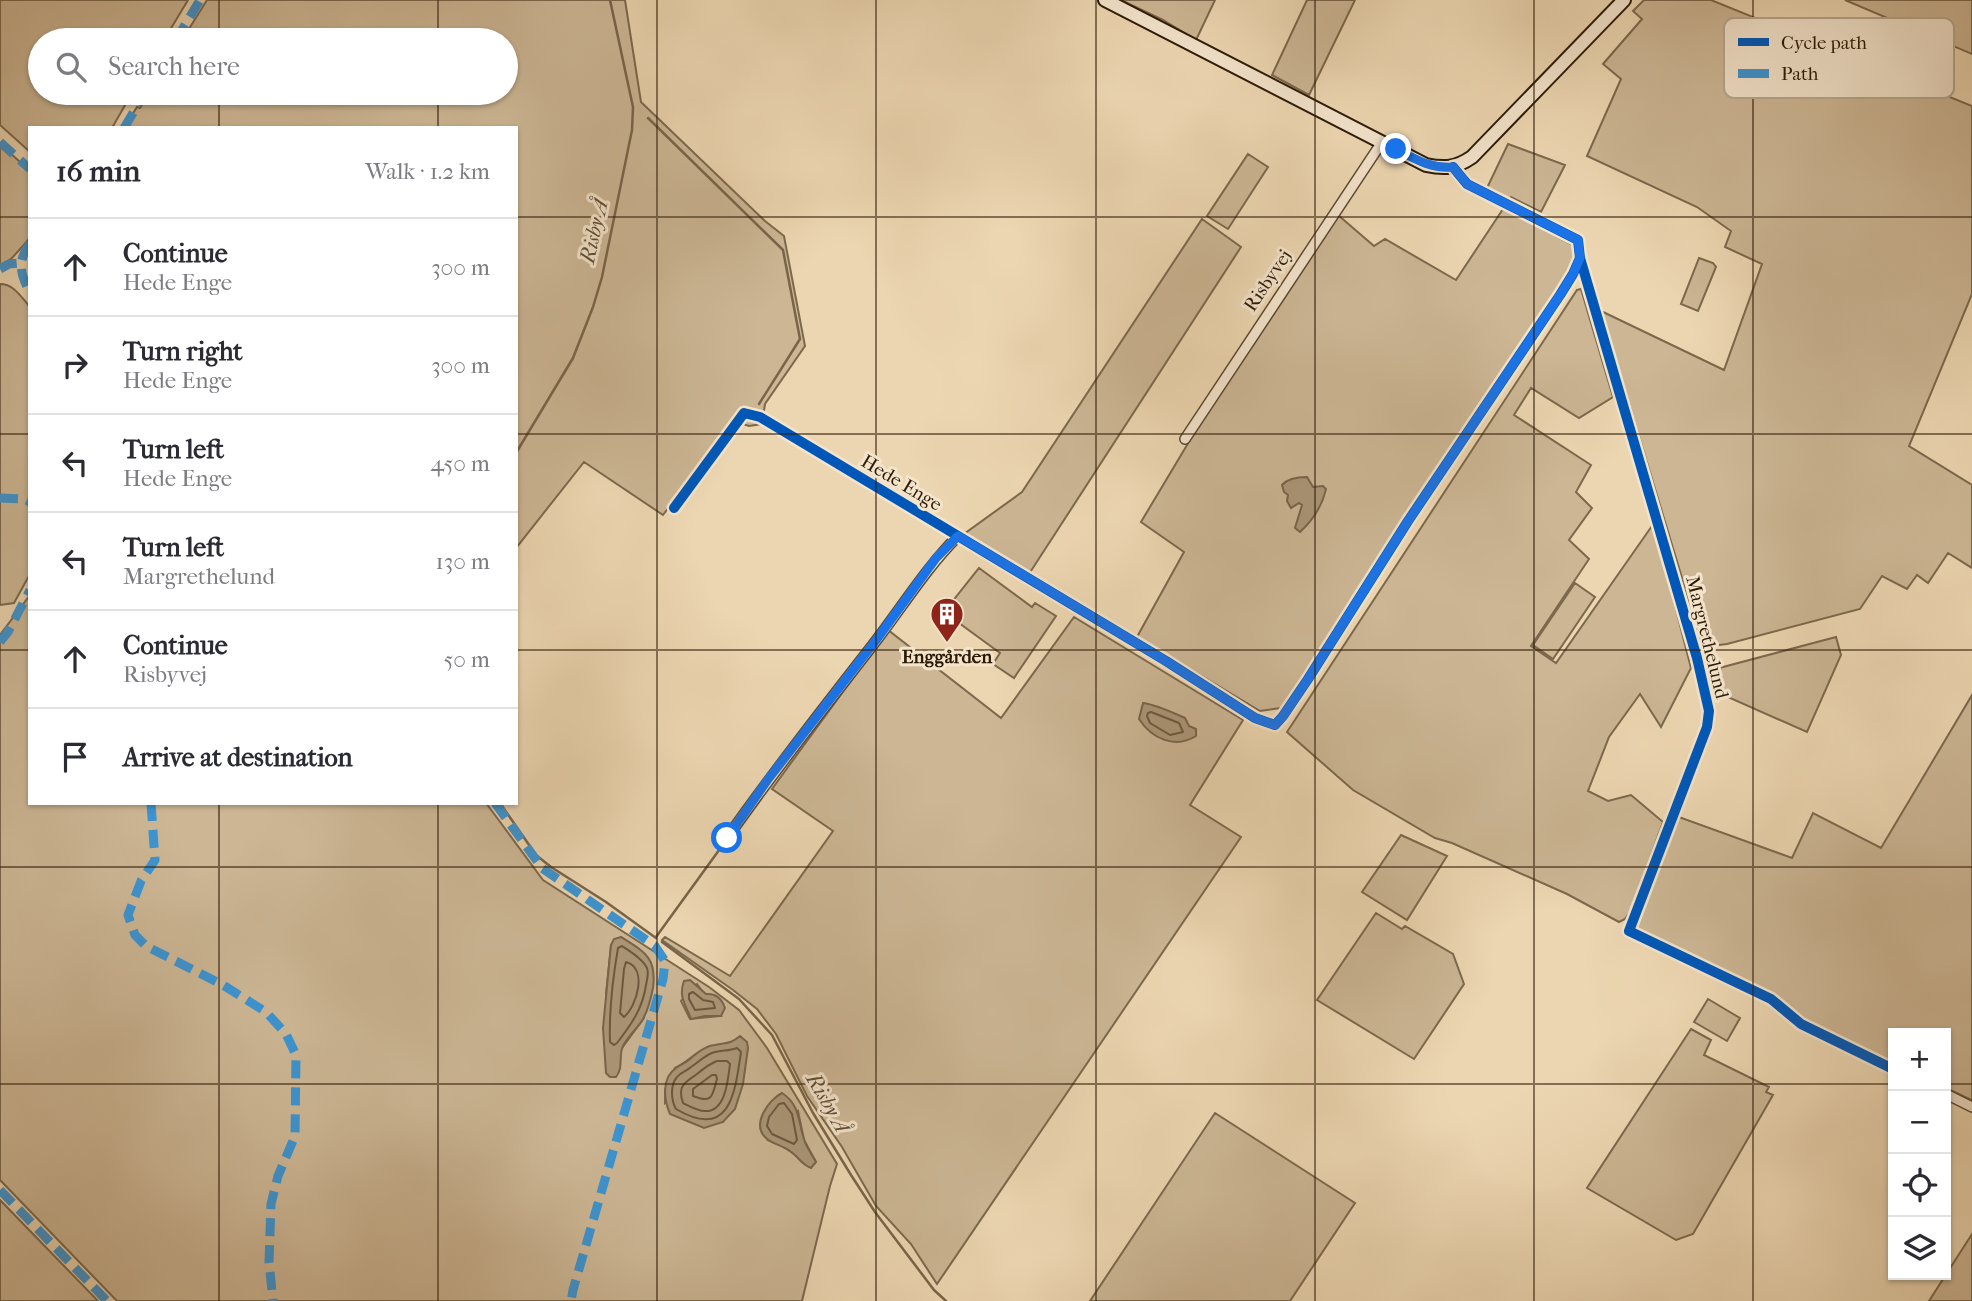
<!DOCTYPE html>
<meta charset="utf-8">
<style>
body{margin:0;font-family:"IM FELL French Canon",serif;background:#f7f7f7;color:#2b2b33}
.controls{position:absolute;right:21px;bottom:21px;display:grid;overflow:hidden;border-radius:0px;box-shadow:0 2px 5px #0004}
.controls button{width:63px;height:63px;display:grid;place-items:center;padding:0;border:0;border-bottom:2px solid #e1e1e2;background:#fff;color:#2b2b33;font:35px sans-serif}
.stop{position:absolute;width:21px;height:21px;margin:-16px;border:5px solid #1a73e8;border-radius:50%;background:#fff}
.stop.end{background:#1a73e8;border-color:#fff;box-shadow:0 2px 7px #0008}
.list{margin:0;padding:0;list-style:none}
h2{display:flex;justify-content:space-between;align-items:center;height:91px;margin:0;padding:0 28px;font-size:30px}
h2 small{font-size:23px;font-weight:400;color:#7c7c81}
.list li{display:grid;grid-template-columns:46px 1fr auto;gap:21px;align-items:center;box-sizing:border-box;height:98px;padding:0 28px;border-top:2px solid #e1e1e2}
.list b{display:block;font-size:26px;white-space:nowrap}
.list p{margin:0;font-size:23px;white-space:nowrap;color:#7c7c81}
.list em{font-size:23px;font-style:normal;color:#7c7c81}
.icon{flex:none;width:38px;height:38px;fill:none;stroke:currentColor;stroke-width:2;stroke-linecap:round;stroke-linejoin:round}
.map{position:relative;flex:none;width:1972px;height:1301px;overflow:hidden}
.search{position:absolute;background:#fff;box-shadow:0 2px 5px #0004;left:28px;top:28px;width:490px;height:77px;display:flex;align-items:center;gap:18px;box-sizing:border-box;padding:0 24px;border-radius:38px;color:#7c7c81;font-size:26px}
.panel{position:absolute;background:#fff;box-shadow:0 2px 5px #0004;left:28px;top:126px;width:490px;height:679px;border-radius:0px}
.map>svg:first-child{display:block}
.green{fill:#ccb694;stroke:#7c684c;stroke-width:2;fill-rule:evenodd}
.water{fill:#ab9677;stroke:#796449;stroke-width:2}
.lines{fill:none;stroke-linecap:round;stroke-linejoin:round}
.shore{stroke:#6c583e;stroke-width:2}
.stream{stroke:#796449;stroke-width:2.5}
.street-casing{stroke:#5d4930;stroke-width:12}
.secondary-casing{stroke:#2d1a05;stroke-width:16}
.street{stroke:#f3e4cc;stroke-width:9}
.secondary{stroke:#f3e4cc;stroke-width:12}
.quiet{stroke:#3c94d1;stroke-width:9;stroke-dasharray:18 9;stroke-linecap:butt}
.cycleway-casing{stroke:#f3e4cc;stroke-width:15}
.cycleway{stroke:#0057b8;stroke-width:10}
.route{stroke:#1a73e8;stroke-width:9}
.grid{fill:none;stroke:#2d1a05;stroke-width:2;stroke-opacity:0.55}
.labels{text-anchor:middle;stroke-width:6;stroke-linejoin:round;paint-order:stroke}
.street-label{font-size:19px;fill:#2d1a05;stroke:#f3e4cc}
.poi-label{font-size:19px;font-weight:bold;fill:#2d1a05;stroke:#f3e4cc}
.water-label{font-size:21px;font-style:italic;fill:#5f4c33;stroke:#f3e4cc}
.key{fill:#f3e4cc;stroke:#b8a790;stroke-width:2}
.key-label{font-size:19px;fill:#2d1a05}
</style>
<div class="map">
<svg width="1972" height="1301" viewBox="0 0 1972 1301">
<rect width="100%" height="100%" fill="#ecd6b1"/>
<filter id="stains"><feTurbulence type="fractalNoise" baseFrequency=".00286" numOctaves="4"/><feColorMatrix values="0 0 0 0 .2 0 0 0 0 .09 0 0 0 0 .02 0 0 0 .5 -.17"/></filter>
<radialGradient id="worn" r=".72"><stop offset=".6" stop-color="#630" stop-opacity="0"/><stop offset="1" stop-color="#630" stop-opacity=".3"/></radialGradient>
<!-- green -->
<path class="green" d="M0 0H188L164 40H40V93H132L112 128H30V152L0 125Z
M207 0H625L641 102 765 221 784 236 805 346 765 404 762 424 749 426 734 421 663 515 584 462 516 548V128H124L137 107 140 108 149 93H506V40H182Z
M1121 0H1215L1196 40 1163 20Z
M1307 0H1355L1309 95 1272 75Z
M1644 0H1711L1972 106V294L1909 446 1972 485V568L1948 553 1928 583 1917 575 1907 589 1882 576 1860 609 1727 644 1703 647 1601 311 1724 370 1762 264 1725 247 1731 231 1697 207 1587 156 1621 79 1603 64 1642 19 1633 11Z
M1845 0H1972V54Z
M0 144 30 171V238L12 258 0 267Z
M1508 144 1565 165 1541 212 1511 197 1508 201 1486 190Z
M1248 154 1268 167 1228 229 1207 216Z
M1503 209 1573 245 1576 253 1572 267 1281 708 1260 711 1137 637 1184 552 1141 522 1193 435 1338 215 1374 246 1385 239 1456 280Z
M1202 219 1241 247 1029 574 964 534 1022 492Z
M1699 258 1713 263 1716 267 1698 311 1681 304Z
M0 284C14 284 21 297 30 307V574L14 603 0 605Z
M1581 289 1613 397 1579 418 1531 388 1514 415 1591 465 1576 492 1592 508 1569 540 1589 559 1531 646 1556 663 1654 523 1691 668 1661 727 1640 694 1609 737 1588 791 1608 801 1631 795 1663 822 1631 910 1625 919 1619 922 1567 894 1452 843 1435 838 1353 790 1287 732 1577 290Z
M979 568 1032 607 1035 603 1056 616 1014 678 993 664 1000 653 944 612Z
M1575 583 1595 597 1553 659 1533 645Z
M30 595V803H486L543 880 709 987 739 1010 767 1048 837 1164 830 1186 802 1301H117L0 1180V635ZM621 937 646 955 644 1018 622 1048 606 994 611 945ZM697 984 721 1016 690 1019 681 1001ZM732 1043 665 1103V1090L675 1068C686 1063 694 1054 704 1049 713 1044 722 1046 732 1043ZM798 1111 804 1140 816 1162 810 1167C801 1164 799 1157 791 1152 784 1146 776 1143 768 1140Z
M1074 617 1243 720 1190 805 1241 837 937 1284 911 1244 876 1206 842 1147 807 1096 776 1034 757 1009 733 990 662 940 665 937 730 976 833 831 772 789 888 630 1001 718Z
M1836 637 1841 655 1807 732 1721 694 1714 686 1708 671Z
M1972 695V1100L1946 1088V1033H1893V1063L1813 1025 1786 1005 1734 975 1636 929 1679 817 1792 858 1813 813 1881 848Z
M1401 835 1447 856 1407 920 1362 892Z
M1376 913 1402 929 1405 926 1453 954 1464 984 1414 1059 1317 1000Z
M1708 999 1740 1018 1727 1041 1694 1022Z
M1691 1029 1711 1040 1704 1055 1769 1087 1766 1092 1773 1095 1693 1234 1676 1240 1587 1188Z
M1215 1113 1355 1203 1290 1301H1090Z
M0 1200 98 1301H0Z
M1972 1234V1301H1929Z"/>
<!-- water -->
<path class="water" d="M1307 477 1313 487 1323 486 1326 489C1322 507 1313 520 1300 532L1295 528 1302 505 1299 503 1291 508 1287 501 1288 495 1284 492 1282 485C1288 478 1298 477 1307 477Z
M1143 703C1153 704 1174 713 1185 718L1189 726 1196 729V736C1175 749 1152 739 1139 719Z
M621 937C645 952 657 958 653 988 651 998 648 1010 643 1019 637 1029 628 1036 623 1046 618 1056 624 1067 616 1077H610L606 1073 603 1028 611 945 614 939Z
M690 980 706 994C716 993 722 999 725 1008L721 1016H705L691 1019C686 1005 678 997 684 981Z
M740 1036 747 1042 748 1048 743 1084 735 1109 723 1122 704 1128 670 1114C664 1100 661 1078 676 1068 681 1064 686 1063 690 1059 697 1053 705 1046 715 1045 727 1042 729 1045 740 1036Z
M782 1093C801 1105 798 1124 805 1142 808 1149 812 1155 816 1162L811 1168C801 1164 798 1156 790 1151 782 1145 772 1144 766 1138 751 1125 768 1100 782 1093Z"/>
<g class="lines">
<!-- shore -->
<path class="shore" d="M1151 712 1179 723 1183 732 1170 735 1150 723 1147 716 1148 713Z
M622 946C630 951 643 959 647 968 649 973 647 980 646 985 643 1008 631 1025 617 1043L614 1045 610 1042C609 1014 613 977 618 948Z
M626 962C648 968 637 1006 624 1017L620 1013 624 969Z
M693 992 703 1000 713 1002 715 1008 695 1010 689 999V994Z
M737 1048 741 1052C735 1093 730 1141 676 1109 671 1100 670 1085 677 1077 681 1072 687 1071 691 1067 699 1062 706 1054 715 1052 723 1050 729 1051 737 1048Z
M717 1061H727L730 1064C728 1079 726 1112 705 1111 698 1111 689 1106 683 1103 677 1085 685 1083 697 1074 703 1069 709 1064 717 1061Z
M712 1075H716L717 1079C712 1096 713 1104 693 1096V1089Z
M784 1103 792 1114 797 1140 794 1144 772 1134 767 1126 769 1117 779 1104Z"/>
<!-- stream -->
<path class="stream" d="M648 118 783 250 800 339 759 404
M516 453 573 358 593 307 602 277 632 130 633 107 610 0
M500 803 536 855 551 867 606 902 656 938
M656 937 722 846
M662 942 739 999 772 1035 813 1113 851 1175 875 1212 934 1290 946 1301"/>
<defs>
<path id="street" d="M1453 167 1467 184 1578 240 1580 258 1697 658 1709 711 1707 727 1629 931 1771 999 1801 1024 1893 1069
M1185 439 1382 142
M674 508 744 413 760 417 1166 661 1255 718 1275 725 1283 716 1308 679 1408 521 1560 295 1573 274 1580 258
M727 838C773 772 823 709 872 646 901 609 925 569 958 536
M1946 1094 1972 1107"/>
<path id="secondary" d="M1105 0 1426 165C1445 169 1456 168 1472 157L1624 0"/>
</defs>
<!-- street casing -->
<use href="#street" class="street-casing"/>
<!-- secondary casing -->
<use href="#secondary" class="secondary-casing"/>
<!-- street -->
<use href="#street" class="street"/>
<!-- secondary -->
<use href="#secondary" class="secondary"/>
<!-- quiet -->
<path class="quiet" d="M176 40 200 0
M124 128 145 93
M0 142 30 169
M30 244C17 260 20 275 30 292
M0 269 9 264 20 263
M0 498 24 499 30 502
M0 642 8 632 30 590
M151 803 155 860 141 881 128 915 135 935 146 946 223 985 266 1012 286 1034 296 1055 295 1136 278 1176 271 1204 269 1262 273 1301
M495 803 542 868 655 946 665 961 663 979 573 1290 571 1301
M0 1190 107 1301"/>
<defs>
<path id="cycleway" d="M1453 167 1467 184 1578 240 1580 258 1697 658 1709 711 1707 727 1629 931 1771 999 1801 1024 1893 1069
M674 508 744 413 760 417 1166 661 1255 718 1275 725 1283 716 1308 679 1408 521 1560 295 1573 274 1580 258"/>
</defs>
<!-- cycleway casing -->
<use href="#cycleway" class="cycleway-casing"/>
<!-- cycleway -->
<use href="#cycleway" class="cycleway"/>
</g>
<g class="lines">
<!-- route -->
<path class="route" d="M727 838 769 778 874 643 936 558 958 536 1166 661 1255 718 1275 725 1283 716 1308 679 1408 521 1560 295 1573 274 1580 258 1578 240 1467 184 1453 167C1431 169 1415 159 1396 149"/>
</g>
<!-- grid -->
<path class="grid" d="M219 0V40M438 0V40M657 0V1301M876 0V1301M1096 0V1301M1315 0V1301M1534 0V1301M1753 0V1301M219 93V128M438 93V128M0 217H30M516 217H1972M0 434H30M516 434H1972M0 650H30M516 650H1972M219 803V1301M438 803V1301M0 867H1972M0 1084H1893M1946 1084H1972"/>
<!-- icons -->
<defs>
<symbol id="building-pin" viewBox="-11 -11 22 30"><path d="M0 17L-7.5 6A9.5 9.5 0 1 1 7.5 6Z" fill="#8f2418" stroke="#f3e4cc"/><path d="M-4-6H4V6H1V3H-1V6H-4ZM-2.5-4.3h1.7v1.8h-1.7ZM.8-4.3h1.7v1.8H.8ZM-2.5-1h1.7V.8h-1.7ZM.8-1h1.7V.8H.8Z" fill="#fff"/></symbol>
</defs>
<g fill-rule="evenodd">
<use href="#building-pin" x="928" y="595" width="38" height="52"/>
</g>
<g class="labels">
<!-- street labels -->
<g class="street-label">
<text transform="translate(1267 280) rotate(-56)" y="7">Risbyvej</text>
<text transform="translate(902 482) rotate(31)" y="7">Hede Enge</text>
<text transform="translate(1708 637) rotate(76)" y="7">Margrethelund</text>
</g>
<!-- poi labels -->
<g class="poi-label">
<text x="947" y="663">Enggården</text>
</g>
<!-- water labels -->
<g class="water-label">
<text transform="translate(594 231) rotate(-77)" y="7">Risby Å</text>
<text transform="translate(828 1103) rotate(60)" y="7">Risby Å</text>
</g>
</g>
<!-- legend -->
<rect x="1724" y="18" width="230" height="80" rx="10" class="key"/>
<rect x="1738" y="38" width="31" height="8" fill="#0057b8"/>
<rect x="1738" y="69" width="31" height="9" fill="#3c94d1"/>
<g class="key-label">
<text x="1781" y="49">Cycle path</text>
<text x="1781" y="80">Path</text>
</g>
<rect width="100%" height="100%" filter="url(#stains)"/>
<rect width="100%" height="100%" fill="url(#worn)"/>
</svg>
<div class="controls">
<button>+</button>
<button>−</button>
<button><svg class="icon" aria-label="locate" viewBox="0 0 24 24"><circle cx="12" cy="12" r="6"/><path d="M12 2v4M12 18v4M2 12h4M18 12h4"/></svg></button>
<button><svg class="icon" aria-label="layers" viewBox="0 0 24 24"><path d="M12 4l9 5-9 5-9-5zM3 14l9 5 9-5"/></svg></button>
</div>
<div class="stop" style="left:727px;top:838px"></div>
<div class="stop end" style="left:1396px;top:149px"></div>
<div class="search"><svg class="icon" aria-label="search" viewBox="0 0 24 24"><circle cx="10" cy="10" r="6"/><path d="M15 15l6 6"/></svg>Search here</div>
<section class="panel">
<h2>16 min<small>Walk · 1.2 km</small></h2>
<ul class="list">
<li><svg class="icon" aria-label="ahead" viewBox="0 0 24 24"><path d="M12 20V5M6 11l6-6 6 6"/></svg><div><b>Continue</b><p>Hede Enge</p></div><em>300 m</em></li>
<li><svg class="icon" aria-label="right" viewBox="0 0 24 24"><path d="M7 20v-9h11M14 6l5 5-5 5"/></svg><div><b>Turn right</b><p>Hede Enge</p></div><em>300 m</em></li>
<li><svg class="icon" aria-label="left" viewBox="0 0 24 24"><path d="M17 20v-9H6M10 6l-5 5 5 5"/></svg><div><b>Turn left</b><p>Hede Enge</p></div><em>450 m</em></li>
<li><svg class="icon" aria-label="left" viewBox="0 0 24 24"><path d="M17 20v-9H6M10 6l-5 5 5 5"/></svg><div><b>Turn left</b><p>Margrethelund</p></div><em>130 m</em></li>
<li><svg class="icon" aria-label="ahead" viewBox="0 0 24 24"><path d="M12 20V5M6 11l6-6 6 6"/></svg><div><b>Continue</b><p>Risbyvej</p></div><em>50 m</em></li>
<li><svg class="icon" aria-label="arrive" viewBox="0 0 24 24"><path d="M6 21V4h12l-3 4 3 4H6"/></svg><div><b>Arrive at destination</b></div></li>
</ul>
</section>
</div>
